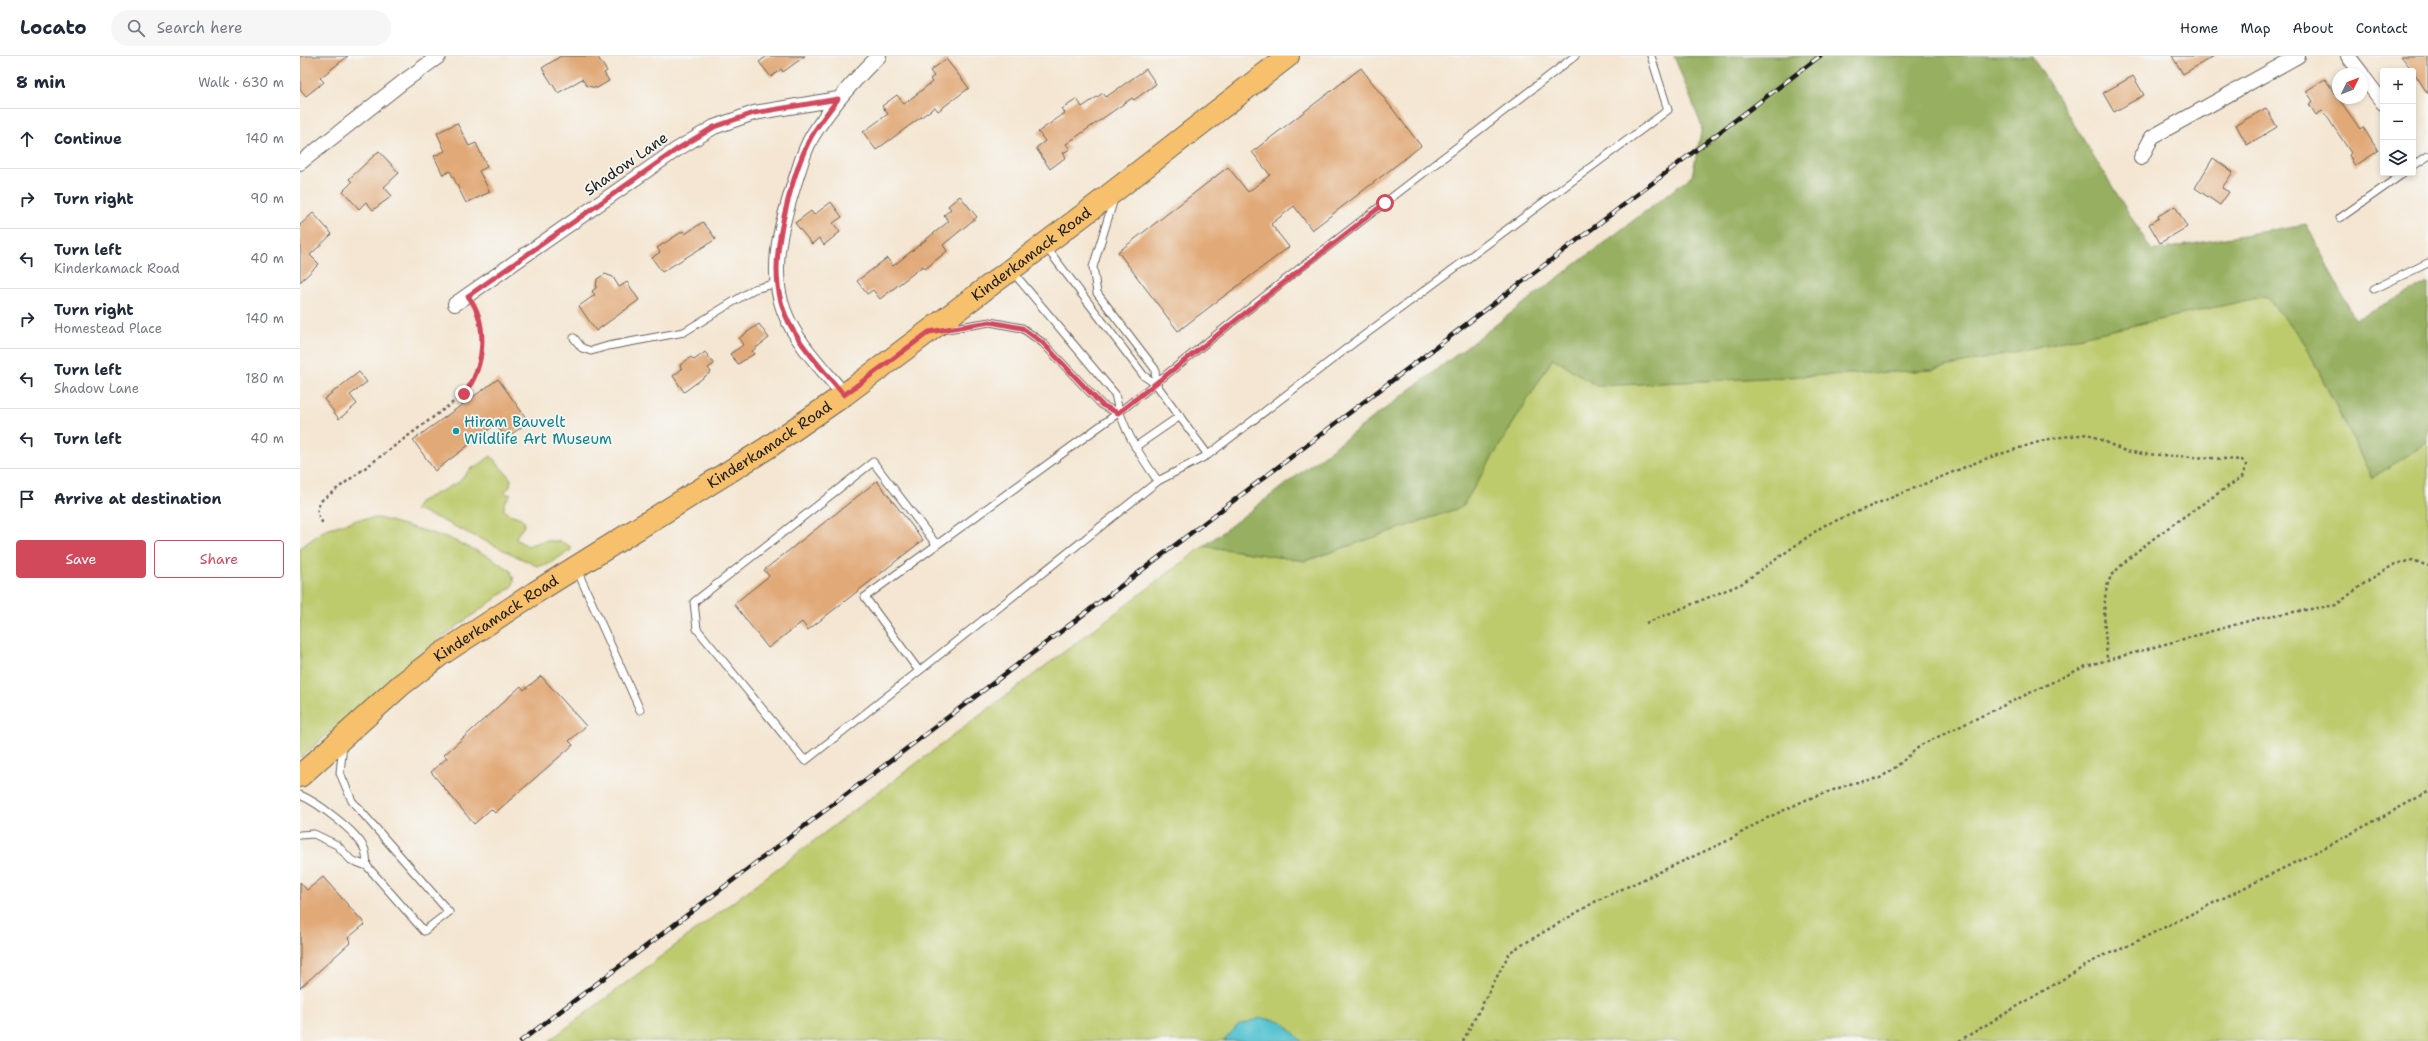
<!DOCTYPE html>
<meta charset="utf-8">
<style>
body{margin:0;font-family:"Shantell Sans",sans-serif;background:#f6f6f7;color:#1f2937}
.controls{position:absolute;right:12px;top:12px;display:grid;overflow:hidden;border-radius:4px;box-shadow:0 2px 6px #0003}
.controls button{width:36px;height:36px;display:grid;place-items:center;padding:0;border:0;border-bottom:1px solid #e0e1e3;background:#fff;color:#1f2937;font:20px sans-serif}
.compass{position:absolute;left:2032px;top:12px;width:36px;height:36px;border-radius:50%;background:#fff;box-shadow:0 2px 6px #0003;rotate:47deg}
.stop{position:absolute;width:12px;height:12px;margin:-9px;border:3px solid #d1495b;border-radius:50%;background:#fff}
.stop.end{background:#d1495b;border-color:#fff;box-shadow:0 1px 4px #0008}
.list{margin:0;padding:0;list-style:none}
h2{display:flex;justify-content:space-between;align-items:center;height:52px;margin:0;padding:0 16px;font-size:17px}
h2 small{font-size:13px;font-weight:400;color:#747a83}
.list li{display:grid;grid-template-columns:26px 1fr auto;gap:12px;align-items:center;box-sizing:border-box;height:60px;padding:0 16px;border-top:1px solid #e0e1e3}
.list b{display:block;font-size:15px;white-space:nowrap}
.list p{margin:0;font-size:13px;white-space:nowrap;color:#747a83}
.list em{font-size:13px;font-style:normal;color:#747a83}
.actions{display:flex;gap:8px;padding:12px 16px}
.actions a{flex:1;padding:9px 0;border:1px solid #d1495b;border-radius:4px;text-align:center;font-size:14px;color:#d1495b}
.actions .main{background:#d1495b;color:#fff}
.icon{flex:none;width:22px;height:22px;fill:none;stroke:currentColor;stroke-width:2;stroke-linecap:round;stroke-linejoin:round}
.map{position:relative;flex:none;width:2128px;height:985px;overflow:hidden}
header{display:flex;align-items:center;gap:24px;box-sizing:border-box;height:56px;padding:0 20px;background:#fff;border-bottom:1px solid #e0e1e3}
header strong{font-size:19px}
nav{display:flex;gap:22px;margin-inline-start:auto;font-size:14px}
.search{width:280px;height:36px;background:#f6f6f7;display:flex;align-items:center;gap:10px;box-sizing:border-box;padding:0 14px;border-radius:22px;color:#747a83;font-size:15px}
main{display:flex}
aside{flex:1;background:#fff}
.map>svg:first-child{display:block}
.green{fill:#bdcb6d;stroke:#6c7444}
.forest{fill:#96af60;stroke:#59663e}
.water{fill:#57c3d1;stroke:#3a7076}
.building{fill:#e1a977}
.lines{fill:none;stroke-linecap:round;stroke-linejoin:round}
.lane-casing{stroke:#68635c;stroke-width:9}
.street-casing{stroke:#68635c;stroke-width:16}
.primary-casing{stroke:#68635c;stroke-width:24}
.path{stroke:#68635c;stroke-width:2.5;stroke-dasharray:3 3;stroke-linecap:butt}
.lane{stroke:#fff;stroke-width:7}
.street{stroke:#fff;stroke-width:14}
.primary{stroke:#f7c06c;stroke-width:22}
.rail-casing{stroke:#1c1c1c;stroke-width:4.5}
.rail{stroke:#f6f6f2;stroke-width:3;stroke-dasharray:9;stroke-linecap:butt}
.route{stroke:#d1495b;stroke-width:5}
.culture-dot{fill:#0f9aa8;stroke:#f6f6f2;stroke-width:1.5}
.labels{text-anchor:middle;stroke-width:3.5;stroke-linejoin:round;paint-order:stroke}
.street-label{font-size:15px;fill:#1c1c1c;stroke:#f6f6f2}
.culture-label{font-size:15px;fill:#0d838f;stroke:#f6f6f2;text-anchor:start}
</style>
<header>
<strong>Locato</strong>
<div class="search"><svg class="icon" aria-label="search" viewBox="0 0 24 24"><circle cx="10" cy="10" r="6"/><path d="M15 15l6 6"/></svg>Search here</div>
<nav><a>Home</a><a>Map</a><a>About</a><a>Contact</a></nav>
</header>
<main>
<aside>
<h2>8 min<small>Walk · 630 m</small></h2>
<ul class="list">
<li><svg class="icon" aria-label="ahead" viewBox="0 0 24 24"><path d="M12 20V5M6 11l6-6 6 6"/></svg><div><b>Continue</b></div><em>140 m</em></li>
<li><svg class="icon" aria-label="right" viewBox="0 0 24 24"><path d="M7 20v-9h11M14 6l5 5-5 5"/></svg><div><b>Turn right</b></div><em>90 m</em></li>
<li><svg class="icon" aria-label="left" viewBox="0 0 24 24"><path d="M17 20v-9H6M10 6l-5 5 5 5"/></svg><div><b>Turn left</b><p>Kinderkamack Road</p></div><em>40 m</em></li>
<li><svg class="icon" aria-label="right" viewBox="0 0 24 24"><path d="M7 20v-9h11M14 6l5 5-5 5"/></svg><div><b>Turn right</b><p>Homestead Place</p></div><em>140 m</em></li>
<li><svg class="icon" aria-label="left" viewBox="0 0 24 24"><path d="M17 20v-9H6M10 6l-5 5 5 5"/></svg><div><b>Turn left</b><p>Shadow Lane</p></div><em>180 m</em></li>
<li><svg class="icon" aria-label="left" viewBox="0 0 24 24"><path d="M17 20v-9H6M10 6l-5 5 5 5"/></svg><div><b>Turn left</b></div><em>40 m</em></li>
<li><svg class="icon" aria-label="arrive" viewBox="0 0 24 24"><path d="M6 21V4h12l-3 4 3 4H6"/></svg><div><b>Arrive at destination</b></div></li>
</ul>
<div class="actions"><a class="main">Save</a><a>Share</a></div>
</aside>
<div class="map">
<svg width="2128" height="985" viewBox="0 0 2128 985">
<rect width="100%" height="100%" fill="#f6f6f2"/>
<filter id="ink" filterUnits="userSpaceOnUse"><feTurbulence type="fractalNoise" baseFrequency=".025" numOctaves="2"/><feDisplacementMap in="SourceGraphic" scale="8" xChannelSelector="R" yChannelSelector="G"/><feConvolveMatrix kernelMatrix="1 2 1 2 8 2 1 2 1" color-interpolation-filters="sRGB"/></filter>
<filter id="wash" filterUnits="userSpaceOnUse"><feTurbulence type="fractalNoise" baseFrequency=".012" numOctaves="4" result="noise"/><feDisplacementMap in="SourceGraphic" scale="16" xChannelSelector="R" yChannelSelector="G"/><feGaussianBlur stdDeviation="0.9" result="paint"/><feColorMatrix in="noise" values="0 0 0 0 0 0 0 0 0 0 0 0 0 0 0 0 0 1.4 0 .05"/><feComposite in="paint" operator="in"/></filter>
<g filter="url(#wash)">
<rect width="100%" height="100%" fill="#f4e6d2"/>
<!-- green -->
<path class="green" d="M1966 240 2004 286 2072 422 2128 386V985H249L904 490 1005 505 1162 451 1253 302 1297 330 1632 314Z
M191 400 211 423 210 431 205 435V437L211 439 204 447V454C209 461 219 458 224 465V470L216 481 217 484 228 490C240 484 260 482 271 491V494L247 509 237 510 139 463 115 454 119 446 159 426 170 413 176 411Z
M79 462 146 481 190 501 211 515 214 524 213 530 134 587 0 702V492L26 473 60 463Z"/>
<!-- forest -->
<path class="forest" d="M1374 0H1732L1852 195 2006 168 2055 263 2128 227V386L2072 422 2004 286 1966 240 1632 314 1297 330 1253 302 1162 451 1005 505 904 490 1392 120 1402 71Z"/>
<!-- water -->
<path class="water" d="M961 962 981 965 1002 985H924L938 969Z"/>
<g id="blocks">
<!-- building -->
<path class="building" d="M0 0H48L20 22 24 26 6 40 0 33Z
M261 0H297L307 15 304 17 309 25 297 32 287 30 282 23 258 37 242 12Z
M467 0H505L483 16 481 13 471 21 459 6Z
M1872 0H1914L1883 18Z
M2101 0H2128V38L2113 15Z
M646 3 669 32 638 55 635 51 576 94 563 76 588 58 582 50 597 39 604 48 632 26 630 23 634 20 630 15Z
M1061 12 1121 90 1012 174 994 150 971 168 989 191 878 275 818 196 928 111 948 136 970 119 952 96Z
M846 13 856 28 834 44 832 42 766 88 770 93 763 97 766 101 750 113 736 92 745 85 738 76 765 57 762 53 777 43 782 51 803 37 806 41Z
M1833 20 1844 39 1814 56 1803 37Z
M2025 23 2060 73 2063 71 2078 95 2055 110 2049 99 2051 97 2026 59 2022 55 2016 59 2009 48 2013 45 2006 35Z
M1966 52 1977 71 1947 89 1936 69Z
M157 67 169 90 176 87 187 111 179 115 190 136 166 147 150 115 143 119 134 100 145 95 137 77Z
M79 95 99 117 84 131 92 140 73 154 66 146 59 153 43 135 52 126 49 123Z
M1913 102 1933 116 1922 132 1929 136 1920 149 1895 132Z
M660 140 677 161 643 189 647 195 625 213 623 210 580 243 573 234 567 238 557 225 587 202 593 210 649 165 644 159 651 153 648 150Z
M531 146 542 161 533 167 540 176 524 189 519 182 512 188 495 167 511 155 514 159Z
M1875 150 1887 171 1860 187 1849 168 1859 162 1858 160Z
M13 157 32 178 10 199 19 208 0 226V169Z
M403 166 416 183 362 216 352 202 360 196 357 192 383 175 385 178Z
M305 218 313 221 319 231 327 226 339 244 296 275 279 250 295 239 292 235 296 232 297 223Z
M459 268 469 282 452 295 454 298 438 308 430 298 443 289 439 282Z
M405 296 414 308 408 312 411 316 384 336 373 320 382 313 380 309 391 301 394 304Z
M59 316 67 326 50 339 57 348 39 363 24 343Z
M198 323 229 366 206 382 196 368 135 415 113 384Z
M577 425 623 484 508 574 502 566 468 592 434 548 469 520 464 514Z
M241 620 286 670 269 685 273 689 195 757 191 753 174 768 131 716 147 702 144 699 221 630 224 634Z
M23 821 65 868 48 882 51 886 0 932V826L7 834Z"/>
</g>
</g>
<g filter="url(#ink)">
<use href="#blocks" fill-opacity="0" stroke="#68635c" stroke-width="1"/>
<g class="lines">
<defs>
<path id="lane" d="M2113 110 2128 100
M814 143 793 211 797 237 855 313 856 328
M2040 162 2104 117
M746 191 844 320 856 328 908 399 1055 286 1368 54 1351 0
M2074 233 2128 207
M641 274 690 266 722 272 743 287 802 349 818 357
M274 282 282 292 291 295 308 290 384 276 454 233 478 227
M835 391 880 360
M858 425 908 399
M636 488 573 406 394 546 397 573 505 705 619 615 565 541 818 357 999 213 1275 0
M277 514 340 654
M619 615 858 425C839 398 821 371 815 338L712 215
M0 739C17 746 56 775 64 792 67 797 66 805 67 810
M0 779 14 778 37 789 51 804 67 810 124 875 149 856 52 745 40 717 43 688"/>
<path id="street" d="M2048 0 2062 18
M2062 19 2083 47
M1841 102 1852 81 1998 0
M0 107 103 26 139 0
M155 248 376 94 414 71 454 57 538 43
M544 339C523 313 496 287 484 255 467 210 484 159 498 116 502 103 506 90 513 79 531 50 554 24 579 0"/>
<g id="primary">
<path id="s1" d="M0 720 101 629 140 599 236 536 467 392 544 339 790 154 988 0"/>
</g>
</defs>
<!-- lane casing -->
<use href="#lane" class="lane-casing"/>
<!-- street casing -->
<use href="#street" class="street-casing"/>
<!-- primary casing -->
<use href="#primary" class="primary-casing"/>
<!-- path -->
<path class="path" d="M23 467C16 459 16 452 22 444L159 342C182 319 188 282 175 252
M1346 567 1441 528 1523 470 1682 404 1735 387 1753 382 1788 378 1825 395 1844 398 1942 404 1946 409 1942 421C1917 439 1815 503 1808 527 1801 551 1806 580 1807 604
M1163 985 1210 896 1298 844 1427 785 1465 763 1508 743 1553 727 1580 722 1596 711 1621 689 1786 610 1963 561 2036 549 2066 526 2095 508 2113 504 2128 510
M1659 985 1802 900 1821 893 2030 789 2128 736"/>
<!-- lane -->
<use href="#lane" class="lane"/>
<!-- street -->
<use href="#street" class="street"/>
<!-- primary -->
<use href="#primary" class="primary"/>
<defs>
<path id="rail" d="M221 985 1520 0"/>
</defs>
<!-- rail casing -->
<use href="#rail" class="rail-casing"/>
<!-- rail -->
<use href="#rail" class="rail"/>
</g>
</g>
<g class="lines" filter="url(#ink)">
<!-- route -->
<path class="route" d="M164 338C185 312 189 267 168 240L376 94 414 71 454 57 538 43C529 55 518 68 511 81 494 113 477 177 477 213 477 234 482 256 493 274 506 297 527 318 544 339L629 276 690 266 722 272 743 287 802 349 818 357 1085 147"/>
</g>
<!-- markers -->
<circle class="culture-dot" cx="156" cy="375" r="4"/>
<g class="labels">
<!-- street labels -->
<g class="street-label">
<text transform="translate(326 108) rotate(-35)" y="5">Shadow Lane</text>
<text dy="5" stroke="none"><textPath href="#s1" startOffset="900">Kinderkamack Road</textPath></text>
<text dy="5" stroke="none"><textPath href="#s1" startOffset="576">Kinderkamack Road</textPath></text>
<text dy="5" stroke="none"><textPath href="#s1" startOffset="252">Kinderkamack Road</textPath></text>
</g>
<!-- culture labels -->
<g class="culture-label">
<text x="164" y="371">Hiram Bauvelt<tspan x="164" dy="17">Wildlife Art Museum</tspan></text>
</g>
</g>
</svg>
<div class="controls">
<button>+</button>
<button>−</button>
<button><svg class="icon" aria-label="layers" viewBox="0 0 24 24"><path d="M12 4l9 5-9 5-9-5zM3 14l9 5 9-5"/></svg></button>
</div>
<svg class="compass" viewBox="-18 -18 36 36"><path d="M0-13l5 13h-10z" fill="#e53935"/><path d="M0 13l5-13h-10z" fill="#747a83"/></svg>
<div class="stop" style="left:1085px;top:147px"></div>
<div class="stop end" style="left:164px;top:338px"></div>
</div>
</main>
